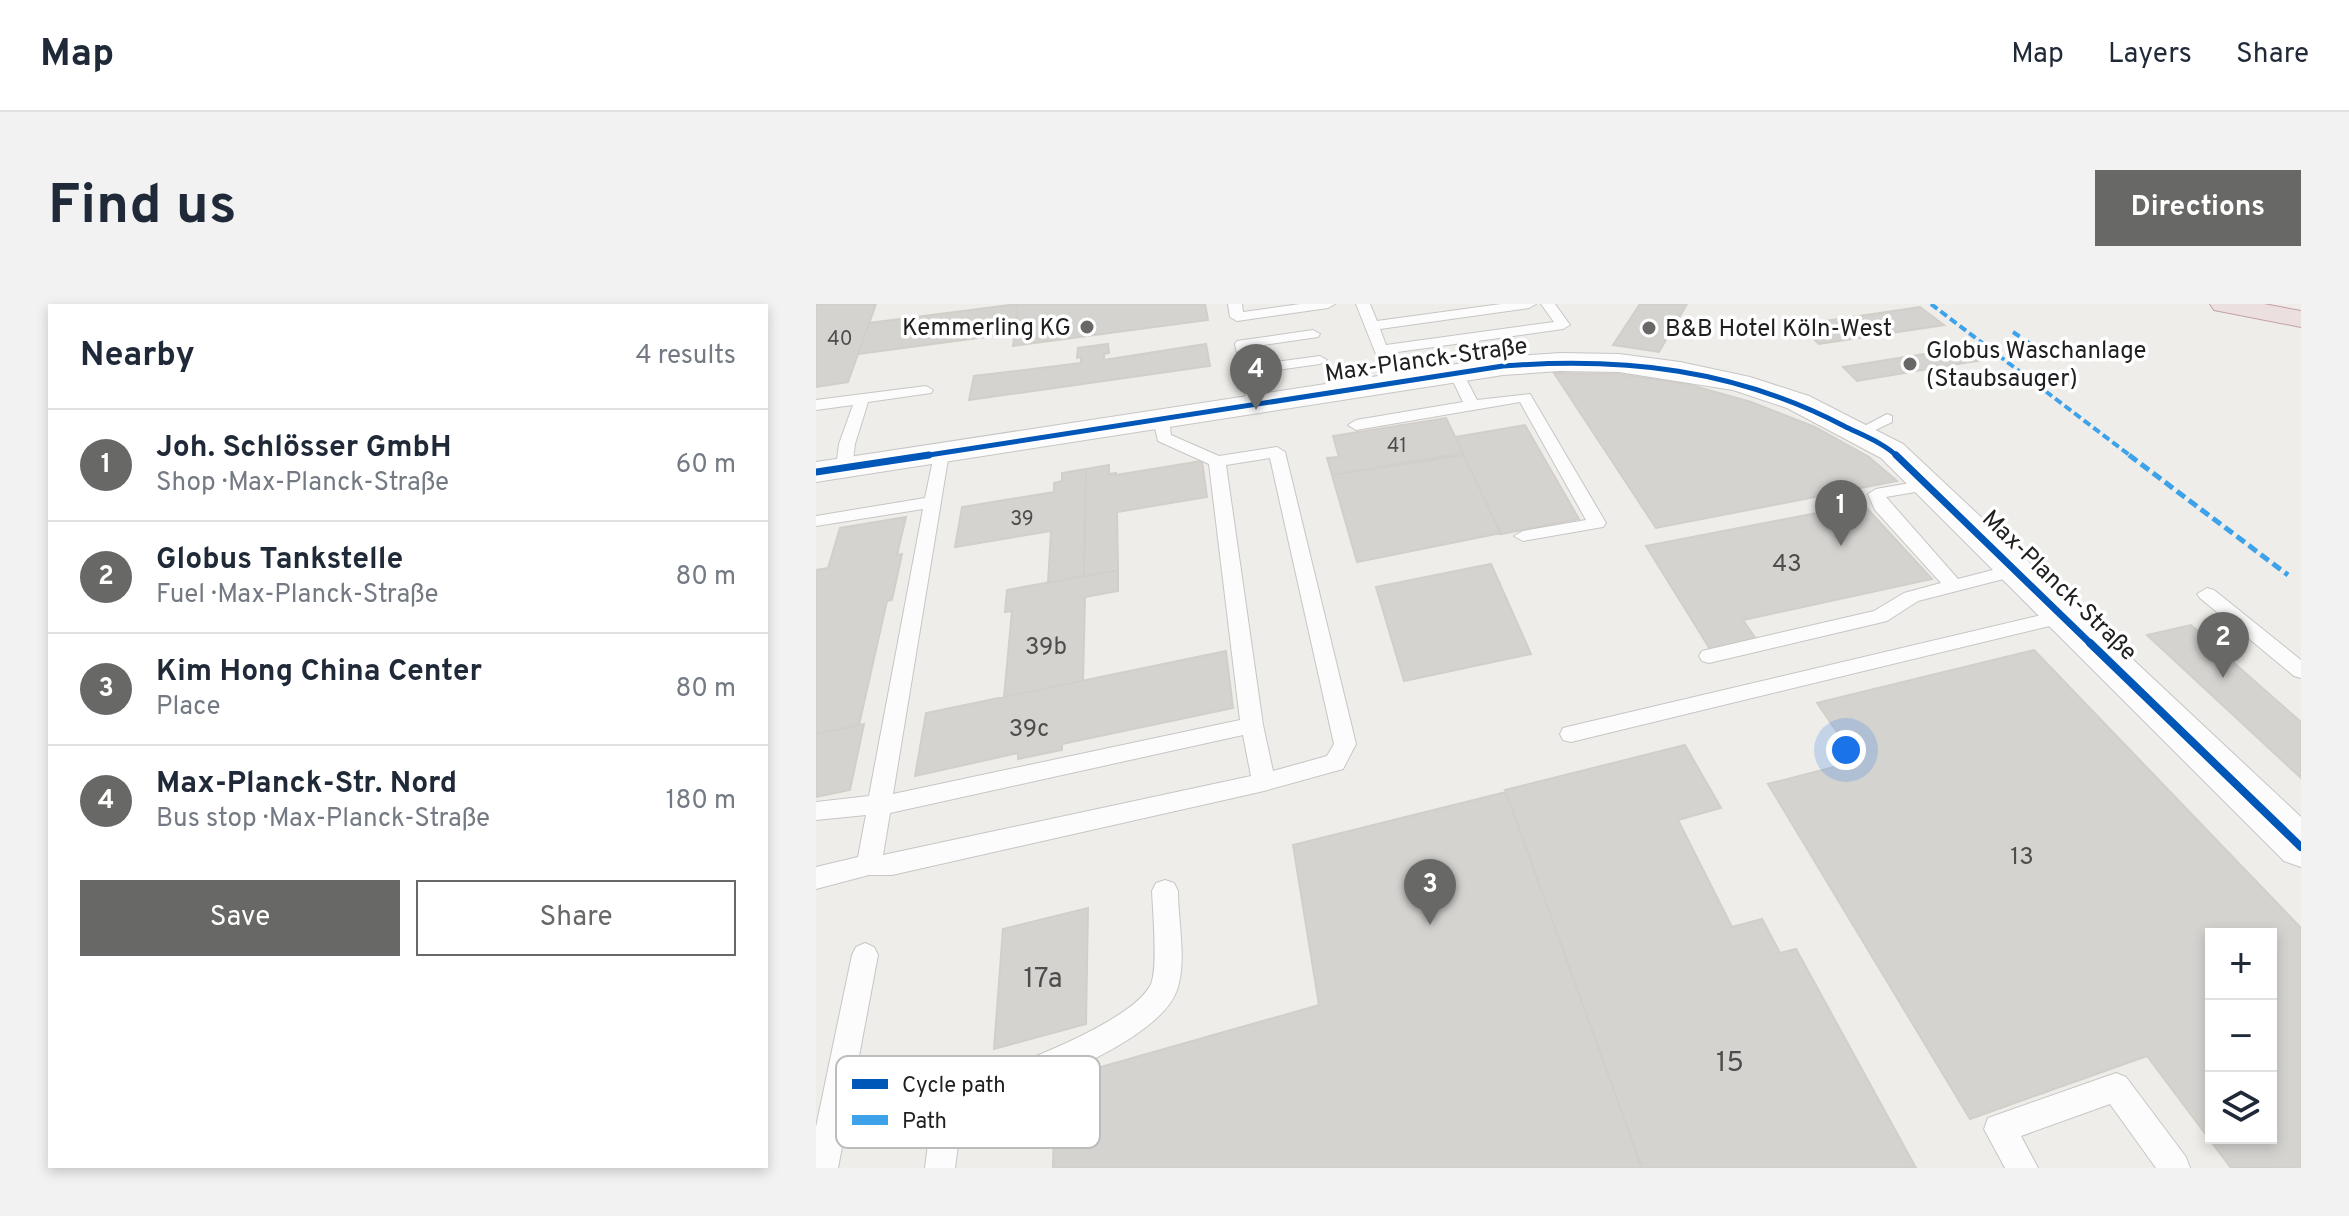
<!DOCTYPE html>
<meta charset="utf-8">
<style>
body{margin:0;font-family:Overpass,sans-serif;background:#f2f2f3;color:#1f2937}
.controls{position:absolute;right:24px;bottom:24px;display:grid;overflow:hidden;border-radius:0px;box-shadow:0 4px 12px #0003}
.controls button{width:72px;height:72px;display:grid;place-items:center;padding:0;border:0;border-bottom:2px solid #e0e1e3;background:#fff;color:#1f2937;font:40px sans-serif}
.you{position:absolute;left:1030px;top:446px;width:28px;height:28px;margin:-20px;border:6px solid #fff;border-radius:50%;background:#1a73e8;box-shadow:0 0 0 12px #1a73e833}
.badge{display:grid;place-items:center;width:52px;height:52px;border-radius:50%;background:#686866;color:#fff;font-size:26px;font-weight:700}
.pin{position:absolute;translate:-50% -66px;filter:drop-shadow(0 2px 4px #0008)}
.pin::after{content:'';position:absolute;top:42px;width:28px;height:24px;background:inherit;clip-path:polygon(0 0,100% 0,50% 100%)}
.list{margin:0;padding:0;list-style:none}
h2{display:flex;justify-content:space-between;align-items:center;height:104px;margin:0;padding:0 32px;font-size:34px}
h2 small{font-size:26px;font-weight:400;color:#747a83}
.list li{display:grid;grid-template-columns:52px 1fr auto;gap:24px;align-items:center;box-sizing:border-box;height:112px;padding:0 32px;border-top:2px solid #e0e1e3}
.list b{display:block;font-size:30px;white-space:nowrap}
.list p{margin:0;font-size:26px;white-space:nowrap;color:#747a83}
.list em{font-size:26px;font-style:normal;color:#747a83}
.actions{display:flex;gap:16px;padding:24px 32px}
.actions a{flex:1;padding:18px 0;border:2px solid #686866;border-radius:0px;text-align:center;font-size:28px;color:#686866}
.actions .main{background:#686866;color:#fff}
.icon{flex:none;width:44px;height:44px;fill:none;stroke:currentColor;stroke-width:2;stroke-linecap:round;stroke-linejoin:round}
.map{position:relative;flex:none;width:1485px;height:864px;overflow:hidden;border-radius:0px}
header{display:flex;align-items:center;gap:48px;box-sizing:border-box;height:112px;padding:0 40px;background:#fff;border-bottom:2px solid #e0e1e3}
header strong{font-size:38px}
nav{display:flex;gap:44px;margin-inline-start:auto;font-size:28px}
.intro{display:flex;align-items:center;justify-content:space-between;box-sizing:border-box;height:192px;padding:0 48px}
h1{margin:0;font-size:56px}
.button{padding:20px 36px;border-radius:0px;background:#686866;color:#fff;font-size:28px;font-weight:700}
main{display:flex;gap:48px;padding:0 48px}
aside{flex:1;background:#fff;border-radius:0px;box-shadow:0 4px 12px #0003}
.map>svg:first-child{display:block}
.building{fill:#d5d3d0;stroke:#d2cfca;stroke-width:2;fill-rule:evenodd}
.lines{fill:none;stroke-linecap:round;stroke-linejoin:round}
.service-casing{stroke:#c7c6c5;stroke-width:2}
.minor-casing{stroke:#c7c6c5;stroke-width:2}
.motorway-casing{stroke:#c59fa9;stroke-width:2}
.service{fill:#fcfcfc;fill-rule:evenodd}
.minor{fill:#fcfcfc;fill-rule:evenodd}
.motorway{fill:#ebdfe0;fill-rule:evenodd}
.quiet-far1{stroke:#3da2ea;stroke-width:4;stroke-dasharray:8 4;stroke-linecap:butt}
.quiet{stroke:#3da2ea;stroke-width:5;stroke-dasharray:10 5;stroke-linecap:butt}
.cycleway-far2-casing{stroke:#fff;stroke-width:8}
.cycleway-far1-casing{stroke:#fff;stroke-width:11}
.cycleway-casing{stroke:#fff;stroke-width:13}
.cycleway-far2{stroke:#0057b8;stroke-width:5}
.cycleway-far1{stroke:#0057b8;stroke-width:7}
.cycleway{stroke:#0057b8;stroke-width:8}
.poi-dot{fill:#686866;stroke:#fff;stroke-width:3}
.labels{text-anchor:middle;stroke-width:7;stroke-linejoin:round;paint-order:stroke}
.far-number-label{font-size:20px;fill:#4d4d4c}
.far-poi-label{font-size:24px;fill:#202020;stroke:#fff;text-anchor:start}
.far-street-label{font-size:24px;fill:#202020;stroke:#fff}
.number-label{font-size:24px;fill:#4d4d4c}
.near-number-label{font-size:28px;fill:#4d4d4c}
.key{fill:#fff;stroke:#bcbcbc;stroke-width:2}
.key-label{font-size:22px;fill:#202020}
</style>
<header>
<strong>Map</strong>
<nav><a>Map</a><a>Layers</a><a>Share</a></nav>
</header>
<div class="intro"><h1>Find us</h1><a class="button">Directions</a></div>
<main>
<aside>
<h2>Nearby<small>4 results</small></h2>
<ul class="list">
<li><span class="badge">1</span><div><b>Joh. Schlösser GmbH</b><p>Shop · Max-Planck-Straße</p></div><em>60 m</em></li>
<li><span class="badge">2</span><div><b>Globus Tankstelle</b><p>Fuel · Max-Planck-Straße</p></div><em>80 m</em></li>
<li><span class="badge">3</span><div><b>Kim Hong China Center</b><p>Place</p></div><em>80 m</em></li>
<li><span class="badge">4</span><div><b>Max-Planck-Str. Nord</b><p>Bus stop · Max-Planck-Straße</p></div><em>180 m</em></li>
</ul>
<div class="actions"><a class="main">Save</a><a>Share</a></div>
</aside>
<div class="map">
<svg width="1485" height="864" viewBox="0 0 1485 864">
<rect width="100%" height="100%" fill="#eeede9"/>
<!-- building -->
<path class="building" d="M0 0H60L32 78 0 83Z
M202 0 199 29 42 50 53 19Z
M202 0H389L392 16 197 42Z
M824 0H871L843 48 797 41Z
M1104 3 1128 21 1003 40 982 21Z
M292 40 293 49 288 50V56L390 40 394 62 153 96 158 72 265 59V53L261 54 262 44Z
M1157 42 1173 55 1161 57 1145 44Z
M1145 44 1161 57 1041 77 1027 63Z
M738 69 801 70 871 80 935 98 999 123 1053 153 1081 177 840 224Z
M630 114 648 151 516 171 511 154 523 153 517 132Z
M709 121 763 215 685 230 639 133Z
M646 149 685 229 541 258 516 171Z
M386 157 391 193 301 208 302 266 268 272 270 165 293 161V170L300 169V171Z
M270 165 268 272 232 279 235 227 139 243 146 203 238 188V179L246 177V169Z
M1047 200 1116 275 927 316 940 335 894 345 830 242Z
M90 213 81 251 86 250 76 296 71 297 43 421 0 430V266L12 264 24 224Z
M675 260 715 350 588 377 560 283Z
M302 266V287L269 293 267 377 188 393 196 307 189 308 191 286Z
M1375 321 1485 418V474L1331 331Z
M1218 346 1485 624V864H1415L1331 752 1154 815 952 480 1041 457 1001 399ZM1395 630H1455V834H1395Z
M410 347 417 404 246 440V446L202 455V449L99 472 110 409Z
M48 420 34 486 0 493V430Z
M869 441 905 504 862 516 916 623 946 615 964 649 980 645 1100 864H826L689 486Z
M690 488 826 864H237L239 776 503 701 477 541Z
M272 604 270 720 178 745 187 625Z"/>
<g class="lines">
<defs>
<path id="service" d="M412 0H426L427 8 484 0H519L512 4 421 17 414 13Z
M540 0H554L561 17 685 0H720L713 4 564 25 570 41 738 18 725 0H739L754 21 747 25 574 49 585 78 578 82 571 78Z
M497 26 504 30 502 33 434 43 437 61 504 52 511 56 504 60 439 69 445 101 442 104H432L419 40 421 37Z
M640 65 647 69 661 96 714 90 790 219 787 223 707 237 698 232 707 227 770 216 704 98 540 126 532 121 540 116 647 98 633 69Z
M110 82 117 86 115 89 52 98 39 140 36 164 28 169 22 167 20 164 23 140 37 101 0 106V96Z
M345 110 353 115 355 131 403 152 461 143 469 148 540 440 527 465 448 487 76 571H53L0 585V563L42 553 50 511 0 516V498L53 492 107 205 0 222V212L109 194 119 146 125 144 133 149 77 490 424 416 393 160 342 137 337 115ZM454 154 518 440 511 452 457 467 447 421 410 161ZM427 431 435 472 67 551 74 509Z
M1071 110 1076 112V118L1045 133 1037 128Z
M1111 176 1117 177 1119 181 1117 185 1070 193 1142 275 1200 260 1207 262 1209 266 1207 270 1102 297 1071 317 893 359 886 357 883 352 886 347 1058 307 1088 289 1125 279 1059 206 1052 190 1060 185Z
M1391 284 1398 286 1485 356V374L1478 372 1384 294 1381 290Z
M1247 306 1254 307 1257 312 1254 317 755 438 747 436 744 430 747 424 755 422Z
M349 576 358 579 362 587C362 617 371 657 361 686 342 741 198 789 146 810L139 864H109L117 801 122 791C167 772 315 723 335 680 342 664 337 607 336 587L340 579Z
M49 639 58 643 62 651 22 864H0V823L36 651 40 643Z
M1300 769 1310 773 1370 853 1374 864H1340L1294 800 1205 832 1222 864H1189L1168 825 1172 814Z"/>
<path id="minor" d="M744 49 803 50 864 58 934 73 993 92 1087 140 1485 513V563L1468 557 1065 154 971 104 917 86 803 68 744 67 687 71 0 178V158L687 53Z"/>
<path id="motorway" d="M1394 0H1448L1485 7V23L1398 6Z"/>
</defs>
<!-- service casing -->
<use href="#service" class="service-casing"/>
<!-- minor casing -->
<use href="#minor" class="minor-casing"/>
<!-- motorway casing -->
<use href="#motorway" class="motorway-casing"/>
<!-- service -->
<use href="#service" class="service"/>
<!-- minor -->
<use href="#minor" class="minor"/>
<!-- motorway -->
<use href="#motorway" class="motorway"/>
<!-- quiet-far1 -->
<path class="quiet-far1" d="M1115 0 1316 153
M1197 28 1232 52"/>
<!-- quiet -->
<path class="quiet" d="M1313 151 1472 271"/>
<defs>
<path id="cycleway-far2" d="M100 153 687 62C809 53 919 65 1028 122 1046 131 1068 139 1082 153"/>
<path id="cycleway-far1" d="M1080 151 1276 341
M0 168 113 151"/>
<path id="cycleway" d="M1274 339 1485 543"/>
</defs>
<!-- cycleway-far2 casing -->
<use href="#cycleway-far2" class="cycleway-far2-casing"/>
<!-- cycleway-far1 casing -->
<use href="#cycleway-far1" class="cycleway-far1-casing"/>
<!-- cycleway casing -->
<use href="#cycleway" class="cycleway-casing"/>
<!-- cycleway-far2 -->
<use href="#cycleway-far2" class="cycleway-far2"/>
<!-- cycleway-far1 -->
<use href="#cycleway-far1" class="cycleway-far1"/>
<!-- cycleway -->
<use href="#cycleway" class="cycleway"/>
</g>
<!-- markers -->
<g class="poi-dot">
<circle cx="271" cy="23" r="8"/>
<circle cx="833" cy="24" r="8"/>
<circle cx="1094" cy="60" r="8"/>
</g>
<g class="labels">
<!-- far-number labels -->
<g class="far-number-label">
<text x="24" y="41">40</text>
<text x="581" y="148">41</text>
<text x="206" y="221">39</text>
</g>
<!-- far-poi labels -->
<g class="far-poi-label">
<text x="255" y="31" text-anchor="end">Kemmerling KG</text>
<text x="849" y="32">B&amp;B Hotel Köln-West</text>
<text x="1110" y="54">Globus Waschanlage<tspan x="1110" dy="28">(Staubsauger)</tspan></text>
</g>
<!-- far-street labels -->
<g class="far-street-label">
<text transform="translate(610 55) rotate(-8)" y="8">Max-Planck-Straße</text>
<text transform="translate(1244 281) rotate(44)" y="8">Max-Planck-Straße</text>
</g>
<!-- number labels -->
<g class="number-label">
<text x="971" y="267">43</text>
<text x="230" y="350">39b</text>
<text x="213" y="432">39c</text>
<text x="1206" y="560">13</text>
</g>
<!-- near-number labels -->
<g class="near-number-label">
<text x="227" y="683">17a</text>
<text x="914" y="767">15</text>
</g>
</g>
<!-- legend -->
<rect x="20" y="752" width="264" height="92" rx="12" class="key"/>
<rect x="36" y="775" width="36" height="10" fill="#0057b8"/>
<rect x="36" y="811" width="36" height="10" fill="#3da2ea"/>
<g class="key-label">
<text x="86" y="788">Cycle path</text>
<text x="86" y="824">Path</text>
</g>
</svg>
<div class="controls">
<button>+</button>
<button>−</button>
<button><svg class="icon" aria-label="layers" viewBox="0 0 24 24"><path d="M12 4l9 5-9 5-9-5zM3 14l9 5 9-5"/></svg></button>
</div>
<div class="you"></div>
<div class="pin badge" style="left:1025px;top:242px">1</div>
<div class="pin badge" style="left:1407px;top:374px">2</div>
<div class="pin badge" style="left:614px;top:621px">3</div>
<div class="pin badge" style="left:440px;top:106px">4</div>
</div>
</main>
